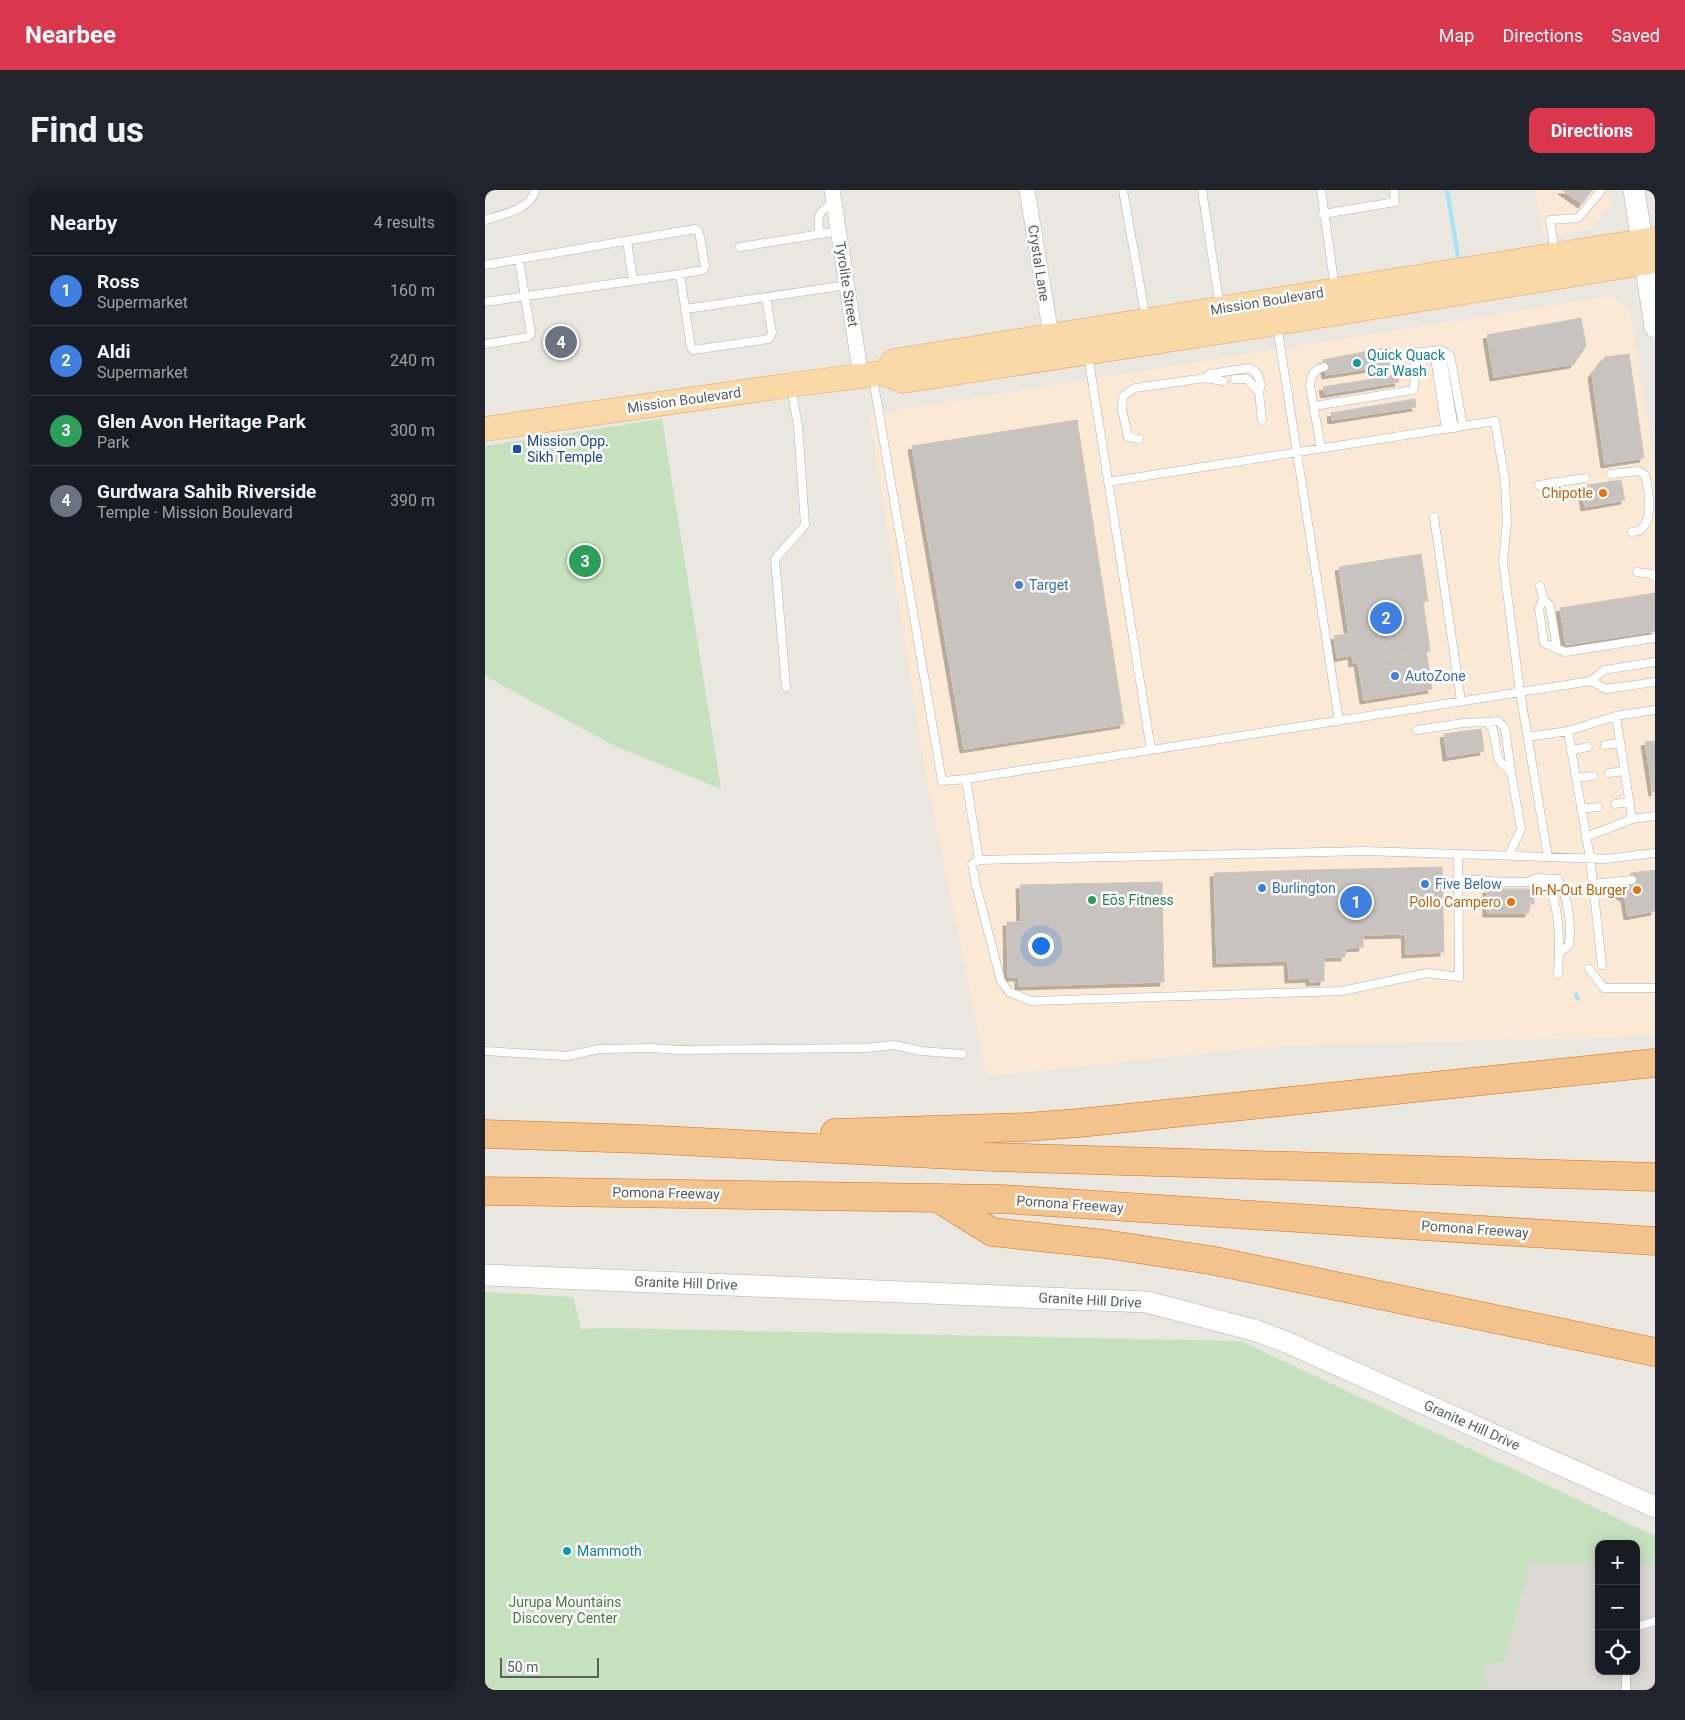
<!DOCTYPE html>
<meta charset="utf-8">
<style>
body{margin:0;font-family:Roboto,sans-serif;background:#20242c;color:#f1f3f6}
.controls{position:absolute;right:15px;bottom:15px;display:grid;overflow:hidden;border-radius:10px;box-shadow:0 2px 12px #0003}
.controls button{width:45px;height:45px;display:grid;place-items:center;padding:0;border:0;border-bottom:1px solid #363941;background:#171b24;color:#f1f3f6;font:25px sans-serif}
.scale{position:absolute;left:15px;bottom:12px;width:99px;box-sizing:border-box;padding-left:5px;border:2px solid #595d60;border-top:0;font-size:14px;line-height:18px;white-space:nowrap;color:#595d60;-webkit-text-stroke:4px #fff;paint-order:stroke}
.you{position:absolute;left:555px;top:755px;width:18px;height:18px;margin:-12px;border:4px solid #fff;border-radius:50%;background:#1a73e8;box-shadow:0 0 0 8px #1a73e833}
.badge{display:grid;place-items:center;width:32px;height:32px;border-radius:50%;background:#da364d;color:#fff;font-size:16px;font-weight:700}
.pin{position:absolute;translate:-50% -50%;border:2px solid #fff;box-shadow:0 1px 5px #0006}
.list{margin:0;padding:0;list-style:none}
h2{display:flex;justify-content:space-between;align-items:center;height:65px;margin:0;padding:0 20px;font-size:21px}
h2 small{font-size:16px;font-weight:400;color:#9ea1a6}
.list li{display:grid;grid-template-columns:32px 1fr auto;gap:15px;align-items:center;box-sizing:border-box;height:70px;padding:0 20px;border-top:1px solid #363941}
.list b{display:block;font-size:19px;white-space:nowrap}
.list p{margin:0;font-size:16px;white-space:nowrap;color:#9ea1a6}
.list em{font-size:16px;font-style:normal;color:#9ea1a6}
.icon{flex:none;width:28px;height:28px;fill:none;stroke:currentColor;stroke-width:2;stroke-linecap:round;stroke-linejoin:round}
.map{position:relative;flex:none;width:1170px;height:1500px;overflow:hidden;border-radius:10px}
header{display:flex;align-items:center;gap:30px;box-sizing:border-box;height:70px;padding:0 25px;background:#da364d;color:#fff}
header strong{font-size:24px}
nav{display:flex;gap:28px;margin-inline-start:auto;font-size:18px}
.intro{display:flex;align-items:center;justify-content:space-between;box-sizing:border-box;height:120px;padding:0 30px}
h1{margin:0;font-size:35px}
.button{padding:12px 22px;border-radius:10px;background:#da364d;color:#fff;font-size:18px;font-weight:700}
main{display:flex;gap:30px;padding:0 30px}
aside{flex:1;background:#171b24;border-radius:10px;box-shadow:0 2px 12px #0003}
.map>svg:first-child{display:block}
.commercial{fill:#fae9d5}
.industrial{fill:#dcd8d4}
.green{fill:#c5e1be}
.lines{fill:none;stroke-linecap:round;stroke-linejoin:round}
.stream{stroke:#a3e5f7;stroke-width:4}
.building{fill:#c8c3bf;stroke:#cec6bf;filter:url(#shadow)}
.lane-casing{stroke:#b0b4b7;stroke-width:9}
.street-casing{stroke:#b0b4b7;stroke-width:16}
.secondary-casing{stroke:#b0b4b7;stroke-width:22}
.primary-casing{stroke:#e5a25f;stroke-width:25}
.highway-casing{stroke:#d86f12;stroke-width:29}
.lane{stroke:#fff;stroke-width:8}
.street{stroke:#fff;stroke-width:15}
.secondary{stroke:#fff;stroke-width:21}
.primary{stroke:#f8d9a7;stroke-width:24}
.highway{stroke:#f3c38e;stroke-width:28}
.culture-dot{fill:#0f9aa8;stroke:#fff;stroke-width:2}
.transit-dot{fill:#1a4fb4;stroke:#fff;stroke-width:2}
.food-dot{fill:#e8710a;stroke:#fff;stroke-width:2}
.shop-dot{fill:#3f7fe0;stroke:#fff;stroke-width:2}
.leisure-dot{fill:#2e9e5b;stroke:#fff;stroke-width:2}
.labels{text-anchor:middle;stroke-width:5;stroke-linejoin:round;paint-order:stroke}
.street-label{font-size:14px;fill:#595d60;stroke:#fff}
.culture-label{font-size:14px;fill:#0d838f;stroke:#fff;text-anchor:start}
.transit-label{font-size:14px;fill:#164399;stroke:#fff;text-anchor:start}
.food-label{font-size:14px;fill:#c56008;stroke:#fff;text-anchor:end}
.shop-label{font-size:14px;fill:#366cbe;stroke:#fff;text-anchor:start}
.leisure-label{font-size:14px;fill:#27864d;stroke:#fff;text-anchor:start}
.park-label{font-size:14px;fill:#457d3a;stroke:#fff}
</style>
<header>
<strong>Nearbee</strong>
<nav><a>Map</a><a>Directions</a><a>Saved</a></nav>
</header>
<div class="intro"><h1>Find us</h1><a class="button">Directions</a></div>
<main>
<aside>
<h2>Nearby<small>4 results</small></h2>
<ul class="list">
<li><span class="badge" style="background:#3f7fe0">1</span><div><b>Ross</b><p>Supermarket</p></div><em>160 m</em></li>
<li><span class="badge" style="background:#3f7fe0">2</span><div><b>Aldi</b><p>Supermarket</p></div><em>240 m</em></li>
<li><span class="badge" style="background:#2e9e5b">3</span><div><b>Glen Avon Heritage Park</b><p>Park</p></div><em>300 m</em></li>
<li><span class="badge" style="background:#6b7280">4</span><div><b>Gurdwara Sahib Riverside</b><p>Temple · Mission Boulevard</p></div><em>390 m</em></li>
</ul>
</aside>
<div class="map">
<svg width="1170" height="1500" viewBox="0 0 1170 1500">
<defs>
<filter id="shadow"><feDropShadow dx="-4" dy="4" stdDeviation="0" flood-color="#0004"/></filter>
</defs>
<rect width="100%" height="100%" fill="#eae6e0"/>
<!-- commercial -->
<path class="commercial" d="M1050 0H1123L1125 15 1106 39 1057 47Z
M1126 106 1145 118 1170 278V846L786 856 502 886 442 593 384 225Z"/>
<!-- industrial -->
<path class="industrial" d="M1045 1373H1114V1481H1151V1374H1170V1500H1002L998 1475 1019 1472Z"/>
<!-- green -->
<path class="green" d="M177 229 236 599 130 556 0 486V256Z
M0 1102 88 1107 96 1139 122 1138 756 1151 1170 1346V1374H1151V1354H1114V1373H1045L1019 1472 998 1475 1002 1500H0Z"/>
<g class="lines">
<!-- stream -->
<path class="stream" d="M962 0 973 66
M1091 804 1093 809"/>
</g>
<!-- building -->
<path class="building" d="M1077 0H1107L1097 14Z
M1096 128 1101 156 1089 174 1009 187 1002 145Z
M904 157 907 175 841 185 838 170Z
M1144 164 1159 268 1120 274 1107 184 1120 167Z
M912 185 914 192 840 204 838 197Z
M930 209 931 217 847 230 846 223Z
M592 230 639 534 479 559 427 256Z
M1136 290 1140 310 1100 317 1096 296Z
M936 364 943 411H938L945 461 868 473 867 465 852 468 849 446 864 444 854 377Z
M1170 403V441L1081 455 1075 418Z
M941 461 947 499 879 510 873 472Z
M996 539 999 561 962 567 959 544Z
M1170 551V602H1168L1160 552Z
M957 677 959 762 921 764 918 678Z
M918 678 920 744 878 745V757L860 758V767H839V791L825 792 823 680Z
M823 680 825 788 804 789 803 771 732 773 729 683Z
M1170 680V721L1143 726 1140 708 1134 704 1133 695 1143 694 1147 697 1146 683Z
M677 692 679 792 534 796V787H523L522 732H536L535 695Z
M1002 699H1049V714L1044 713V723H1002Z"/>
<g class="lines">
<defs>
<path id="lane" d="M638 0 661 129
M717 0 735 117
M836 0 850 98
M838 24 910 12 909 0
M0 30C16 25 47 19 50 0
M334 44C333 25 332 23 349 12
M142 51 148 90
M255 57 354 41
M1070 63 1065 30 1093 28 1116 1 1115 0
M0 75 210 39 214 42 220 76 218 80 195 84 0 112
M195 84 206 158 208 160 284 149 287 143 281 107
M201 119 362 95
M792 135 854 531
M0 154 43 147 46 144 34 70
M945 161 957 167 969 238
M944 162 950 168 961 239
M603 165 666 560
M905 166 955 160 965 165 978 236
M388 188 457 591 481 589
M720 188 725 184 764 178 772 183 776 195 774 202
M750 189H762L774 202 777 230
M829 216 928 200C932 187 927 177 931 162
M654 249 643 247 637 219 638 206 650 198 720 188 738 191
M836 258 825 196C826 185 828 180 839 177
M1126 284 1153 281 1160 285C1165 305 1170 341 1147 342
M623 292 1010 231 1020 291 1022 332 1018 371 1035 502 1063 667
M1054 295 1100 288
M949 327 976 511
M1152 382 1166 384 1170 387
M1055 396 1058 409 1065 416 1072 459
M1058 409 1054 419 1059 453 1080 462 1170 448
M1106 491 1121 499 1170 492
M301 497 290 369 320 335 313 236 306 197
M1131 526 1147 629
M1001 532 1013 531 1020 538 1026 582
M932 540 978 533 1001 532 1008 539 1013 567 1016 573 1026 582 1036 639 1024 665
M1083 541 1105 668 1117 775
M1043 547 1083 541 1131 526 1170 520
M1120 555 1135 553
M1087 560 1103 557
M1124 583 1139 581
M1091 588 1108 586
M1130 614 1144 612
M1096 619 1113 617
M1101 647 1147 629 1170 626
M973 664 974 787 942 783 857 801 546 811 524 802 516 791 491 695 487 674 494 670 879 661 1121 669 1170 663
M494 670 481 589 1106 491 1119 480 1170 472
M974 689 994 690 1015 692H1043L1051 688 1073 689C1083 708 1087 734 1084 755L1074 763
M1045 692 1054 693 1066 699C1075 728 1075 754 1073 784
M1108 694 1147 690
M1104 779 1119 798H1170
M0 861 82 866 114 859 167 858 192 860 380 858 409 855 436 861 477 864
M1151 1437 1170 1431
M1141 1500V1481"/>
<path id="street" d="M347 0 376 187
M542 0 566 145"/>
<path id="secondary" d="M1149 0 1170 137
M0 1085 662 1112 772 1141 801 1152 1170 1317"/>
<path id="primary" d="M399 183 409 171 1170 49
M0 239 306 195 399 183 418 191 792 133 1170 71"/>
<path id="highway" d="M350 943 541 937 594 933 1170 873
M0 944 156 949 508 967 1170 987
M0 1001 517 1009 1170 1051
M453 1008 507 1042 620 1054 725 1070 1170 1162"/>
</defs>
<!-- lane casing -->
<use href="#lane" class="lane-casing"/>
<!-- street casing -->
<use href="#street" class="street-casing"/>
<!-- secondary casing -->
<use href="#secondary" class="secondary-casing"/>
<!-- primary casing -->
<use href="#primary" class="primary-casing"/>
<!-- highway casing -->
<use href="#highway" class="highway-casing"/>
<!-- lane -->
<use href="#lane" class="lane"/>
<!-- street -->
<use href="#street" class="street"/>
<!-- secondary -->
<use href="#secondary" class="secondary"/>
<!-- primary -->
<use href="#primary" class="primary"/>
<!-- highway -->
<use href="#highway" class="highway"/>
</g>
<!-- markers -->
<g class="culture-dot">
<circle cx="872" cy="173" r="5"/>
<circle cx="82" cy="1361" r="5"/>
</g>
<rect class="transit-dot" x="27" y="254" width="10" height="10" rx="2.5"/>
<g class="food-dot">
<circle cx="1118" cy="303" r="5"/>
<circle cx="1152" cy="700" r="5"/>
<circle cx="1026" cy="712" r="5"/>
</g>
<g class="shop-dot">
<circle cx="534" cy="395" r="5"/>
<circle cx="910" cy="486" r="5"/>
<circle cx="940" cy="694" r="5"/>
<circle cx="777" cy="698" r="5"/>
</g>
<circle class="leisure-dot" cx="607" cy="710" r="5"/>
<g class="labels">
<!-- street labels -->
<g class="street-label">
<text transform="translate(554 73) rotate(81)" y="5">Crystal Lane</text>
<text transform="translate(362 94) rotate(81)" y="5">Tyrolite Street</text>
<text transform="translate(782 111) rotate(-9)" y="5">Mission Boulevard</text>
<text transform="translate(199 210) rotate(-8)" y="5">Mission Boulevard</text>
<text transform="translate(181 1003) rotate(1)" y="5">Pomona Freeway</text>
<text transform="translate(585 1014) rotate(4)" y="5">Pomona Freeway</text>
<text transform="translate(990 1039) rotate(4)" y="5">Pomona Freeway</text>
<text transform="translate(201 1093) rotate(2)" y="5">Granite Hill Drive</text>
<text transform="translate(605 1110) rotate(3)" y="5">Granite Hill Drive</text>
<text transform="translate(987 1235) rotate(24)" y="5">Granite Hill Drive</text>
</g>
<!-- culture labels -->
<g class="culture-label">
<text x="882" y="170">Quick Quack<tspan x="882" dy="16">Car Wash</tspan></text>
<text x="92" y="1366">Mammoth</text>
</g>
<!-- transit labels -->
<g class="transit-label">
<text x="42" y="256">Mission Opp.<tspan x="42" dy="16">Sikh Temple</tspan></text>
</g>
<!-- food labels -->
<g class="food-label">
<text x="1108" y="308">Chipotle</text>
<text x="1142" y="705">In-N-Out Burger</text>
<text x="1016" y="717">Pollo Campero</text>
</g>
<!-- shop labels -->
<g class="shop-label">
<text x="544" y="400">Target</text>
<text x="920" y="491">AutoZone</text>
<text x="950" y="699">Five Below</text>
<text x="787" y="703">Burlington</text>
</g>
<!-- leisure labels -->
<g class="leisure-label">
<text x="617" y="715">Eōs Fitness</text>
</g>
<!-- park labels -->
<g class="park-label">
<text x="80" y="1417">Jurupa Mountains<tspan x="80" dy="16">Discovery Center</tspan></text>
</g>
</g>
</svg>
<div class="controls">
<button>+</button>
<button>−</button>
<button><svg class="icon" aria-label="locate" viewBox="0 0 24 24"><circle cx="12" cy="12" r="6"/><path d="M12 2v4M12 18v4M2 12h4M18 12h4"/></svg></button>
</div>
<div class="scale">50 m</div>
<div class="you"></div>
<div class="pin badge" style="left:871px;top:712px;background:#3f7fe0">1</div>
<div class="pin badge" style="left:901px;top:428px;background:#3f7fe0">2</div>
<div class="pin badge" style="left:100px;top:371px;background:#2e9e5b">3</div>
<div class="pin badge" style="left:76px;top:152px;background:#6b7280">4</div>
</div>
</main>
